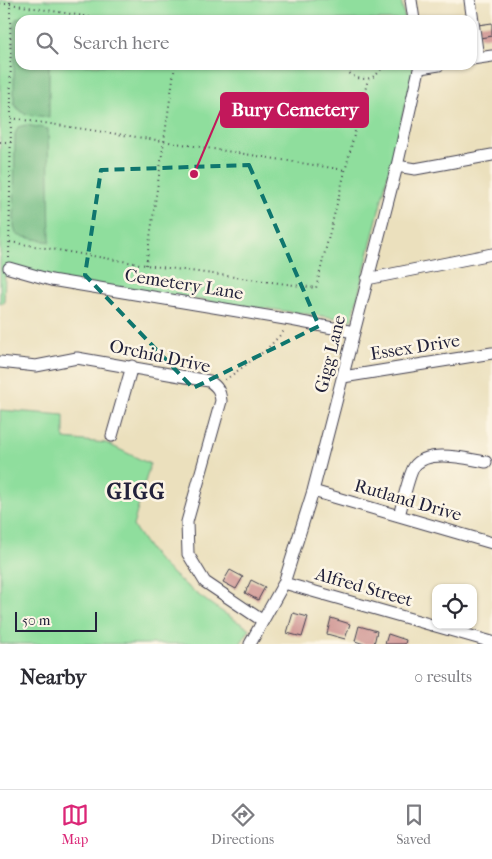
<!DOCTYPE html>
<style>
body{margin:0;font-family:"IM FELL French Canon",serif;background:#f7f7f7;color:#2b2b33}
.controls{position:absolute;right:15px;bottom:15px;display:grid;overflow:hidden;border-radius:10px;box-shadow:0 1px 4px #0004}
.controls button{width:45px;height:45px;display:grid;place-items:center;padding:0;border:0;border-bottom:1px solid #e1e1e2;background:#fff;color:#2b2b33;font:25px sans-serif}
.scale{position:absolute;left:15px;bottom:12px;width:82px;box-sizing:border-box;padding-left:5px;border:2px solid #22223b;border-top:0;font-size:14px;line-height:18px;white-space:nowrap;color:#22223b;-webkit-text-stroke:4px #fcf5e5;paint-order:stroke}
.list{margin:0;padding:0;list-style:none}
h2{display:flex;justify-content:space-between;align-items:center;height:65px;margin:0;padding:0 20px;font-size:21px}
h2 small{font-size:16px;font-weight:400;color:#7c7c81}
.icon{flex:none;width:28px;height:28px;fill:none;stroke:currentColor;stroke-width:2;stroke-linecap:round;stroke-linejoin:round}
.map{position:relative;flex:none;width:492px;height:644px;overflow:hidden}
.search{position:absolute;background:#fff;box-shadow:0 1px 4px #0004;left:15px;right:15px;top:15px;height:55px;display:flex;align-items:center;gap:12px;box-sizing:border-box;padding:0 18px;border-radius:15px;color:#7c7c81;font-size:19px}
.sheet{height:145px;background:#fff}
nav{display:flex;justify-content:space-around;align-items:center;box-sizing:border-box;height:70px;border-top:1px solid #e1e1e2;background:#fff;font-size:14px;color:#7c7c81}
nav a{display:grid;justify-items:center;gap:2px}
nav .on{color:#db2777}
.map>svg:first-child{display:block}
.green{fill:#8fde9d;stroke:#58806c}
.forest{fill:#73bd84;stroke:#4a7060}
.building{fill:#cf9391}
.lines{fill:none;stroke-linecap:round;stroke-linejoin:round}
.minor-casing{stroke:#403e4e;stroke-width:13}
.path{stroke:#403e4e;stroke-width:2;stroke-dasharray:1 4;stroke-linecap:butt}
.minor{stroke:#fff;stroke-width:11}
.marked{fill:none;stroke:#0f766e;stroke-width:4;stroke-dasharray:10 6;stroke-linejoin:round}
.labels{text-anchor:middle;stroke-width:5;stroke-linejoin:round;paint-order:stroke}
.street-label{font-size:18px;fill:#22223b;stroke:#fcf5e5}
.district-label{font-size:22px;font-weight:bold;letter-spacing:1px;fill:#22223b;stroke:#fcf5e5}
.leader{fill:none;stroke:#c2185b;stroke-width:2}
.callout-dot{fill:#c2185b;stroke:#fcf5e5;stroke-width:2}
.callout{fill:#c2185b;stroke:#c2185b;stroke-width:2}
.callout-label{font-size:19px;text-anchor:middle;font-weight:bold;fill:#fff}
</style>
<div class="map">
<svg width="492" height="644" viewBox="0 0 492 644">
<rect width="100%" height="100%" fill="#fcf5e5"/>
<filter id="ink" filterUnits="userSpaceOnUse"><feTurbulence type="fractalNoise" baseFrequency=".02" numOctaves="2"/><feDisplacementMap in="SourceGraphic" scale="10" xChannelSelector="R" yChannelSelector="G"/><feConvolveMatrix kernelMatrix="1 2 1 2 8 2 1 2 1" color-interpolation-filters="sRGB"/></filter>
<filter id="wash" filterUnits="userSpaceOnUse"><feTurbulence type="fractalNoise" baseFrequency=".0096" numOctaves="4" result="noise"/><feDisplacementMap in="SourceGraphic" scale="20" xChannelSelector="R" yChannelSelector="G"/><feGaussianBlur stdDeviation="1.12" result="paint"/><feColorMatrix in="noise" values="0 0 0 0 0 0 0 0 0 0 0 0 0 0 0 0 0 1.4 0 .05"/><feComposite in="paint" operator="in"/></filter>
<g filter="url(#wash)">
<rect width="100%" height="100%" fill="#ebe0bd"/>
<!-- green -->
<path class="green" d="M0 0H401L405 20H20V65H412L413 73 352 320 12 275H5L4 303H0Z
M0 410 64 415V439L106 443 150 464 133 526C141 537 148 548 156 558 183 586 216 609 250 629L240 644H0Z"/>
<!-- forest -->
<path class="forest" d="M23 16 42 20H20V65H49V117C35 115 19 117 14 102V23L16 19Z
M26 125 48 129 50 242 20 236 16 234 14 226 15 134 18 127Z"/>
<g id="blocks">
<!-- building -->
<path class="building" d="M492 23V36L480 38 478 25Z
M230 570 243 577 236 589 223 582Z
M251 580 265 587 258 600 245 593Z
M293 613 308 617 302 637 287 633Z
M331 618 350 624 345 639 327 634Z
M359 626 377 631 374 644H364L355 641Z
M388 634 406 640 405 644H385Z"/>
</g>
</g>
<g filter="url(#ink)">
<use href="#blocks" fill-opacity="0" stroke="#403e4e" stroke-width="1"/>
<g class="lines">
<defs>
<path id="minor" d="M411 0 414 20
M470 0 478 58
M472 59 492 56
M420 68 439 65
M397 166 415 169 492 155
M9 268 51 280 291 320 354 332
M367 279 492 254
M0 362 36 366 77 358 209 381C218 387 220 391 221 401L187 522 188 554 205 582 263 621
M343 377 492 353
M112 436 132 366
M313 491 492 543
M399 516C402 505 409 474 414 467 427 448 467 459 486 462
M284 583 492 642
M250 644 284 583 313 491 397 166 420 65"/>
</defs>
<!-- minor casing -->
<use href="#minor" class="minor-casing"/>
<!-- path -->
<path class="path" d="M0 4H10L108 20
M344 65C351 83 376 84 383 65
M401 65 408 66
M11 118 163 141 345 170
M0 142H11
M10 242 146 265 316 288 368 79
M9 258 11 118 10 0
M146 265 175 65
M225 380 266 350 284 331"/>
<!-- minor -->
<use href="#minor" class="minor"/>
</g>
</g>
<!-- marked area -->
<path class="marked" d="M249 165 319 326 193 388 85 275 101 170Z"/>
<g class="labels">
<!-- street labels -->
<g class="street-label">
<text transform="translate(184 284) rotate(9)" y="6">Cemetery Lane</text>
<text transform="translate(415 347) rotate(-9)" y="6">Essex Drive</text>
<text transform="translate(330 354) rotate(-76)" y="6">Gigg Lane</text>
<text transform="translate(160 356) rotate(12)" y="6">Orchid Drive</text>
<text transform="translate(408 500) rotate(16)" y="6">Rutland Drive</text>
<text transform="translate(364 587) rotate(16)" y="6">Alfred Street</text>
</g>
<!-- district labels -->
<g class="district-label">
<text x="136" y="499">GIGG</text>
</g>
</g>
<!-- callouts -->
<path class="leader" d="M194 174L221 110"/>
<circle class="callout-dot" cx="194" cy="174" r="5"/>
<rect class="callout" x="221" y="93" width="147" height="34" rx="5"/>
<g class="callout-label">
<text x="295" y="116">Bury Cemetery</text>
</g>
</svg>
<div class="controls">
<button><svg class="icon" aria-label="locate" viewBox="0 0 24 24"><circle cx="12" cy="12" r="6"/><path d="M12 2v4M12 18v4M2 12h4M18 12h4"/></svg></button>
</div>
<div class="scale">50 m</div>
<div class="search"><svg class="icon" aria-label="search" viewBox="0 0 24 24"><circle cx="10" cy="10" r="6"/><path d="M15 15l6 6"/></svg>Search here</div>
</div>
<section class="sheet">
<h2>Nearby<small>0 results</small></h2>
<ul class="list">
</ul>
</section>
<nav>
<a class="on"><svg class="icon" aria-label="map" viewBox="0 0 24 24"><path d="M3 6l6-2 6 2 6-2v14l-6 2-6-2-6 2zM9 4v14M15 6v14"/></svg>Map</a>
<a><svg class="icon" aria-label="directions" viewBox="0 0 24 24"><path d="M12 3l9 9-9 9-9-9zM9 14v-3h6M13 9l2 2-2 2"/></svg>Directions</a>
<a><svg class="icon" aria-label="saved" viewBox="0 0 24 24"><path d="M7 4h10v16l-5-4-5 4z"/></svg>Saved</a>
</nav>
